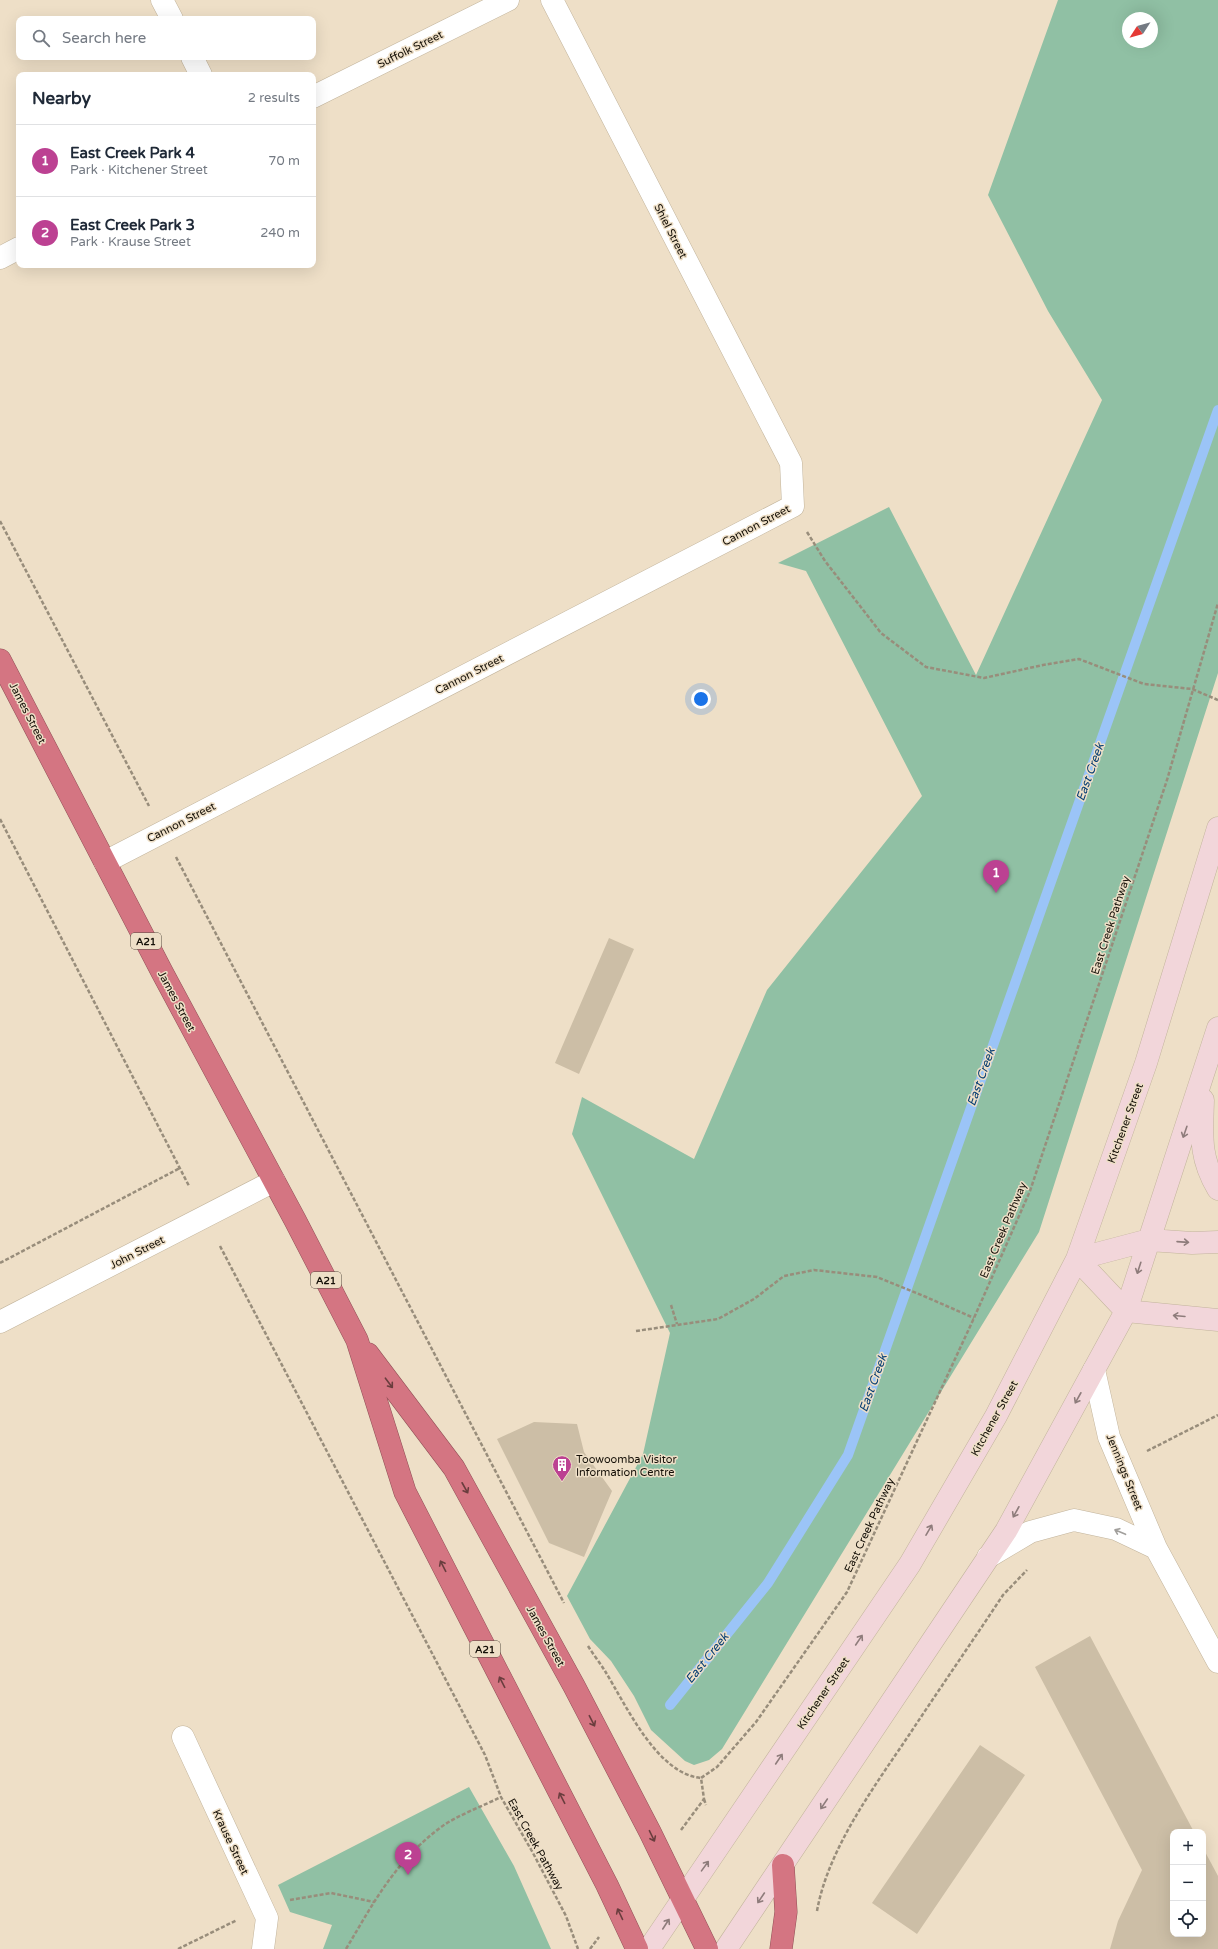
<!DOCTYPE html>
<meta charset="utf-8">
<style>
body{margin:0;font-family:"Varela Round",sans-serif;background:#f2f2f3;color:#1f2937}
.controls{position:absolute;right:12px;bottom:12px;display:grid;overflow:hidden;border-radius:8px;box-shadow:0 4px 16px #0002}
.controls button{width:36px;height:36px;display:grid;place-items:center;padding:0;border:0;border-bottom:1px solid #e0e1e3;background:#fff;color:#1f2937;font:20px sans-serif}
.compass{position:absolute;left:1122px;top:12px;width:36px;height:36px;border-radius:50%;background:#fff;box-shadow:0 4px 16px #0002;rotate:234deg}
.you{position:absolute;left:701px;top:699px;width:14px;height:14px;margin:-10px;border:3px solid #fff;border-radius:50%;background:#1a73e8;box-shadow:0 0 0 6px #1a73e833}
.badge{display:grid;place-items:center;width:26px;height:26px;border-radius:50%;background:#bc4192;color:#fff;font-size:13px;font-weight:700}
.pin{position:absolute;translate:-50% -33px;filter:drop-shadow(0 1px 2px #0008)}
.pin::after{content:'';position:absolute;top:21px;width:14px;height:12px;background:inherit;clip-path:polygon(0 0,100% 0,50% 100%)}
.list{margin:0;padding:0;list-style:none}
h2{display:flex;justify-content:space-between;align-items:center;height:52px;margin:0;padding:0 16px;font-size:17px}
h2 small{font-size:13px;font-weight:400;color:#747a83}
.list li{display:grid;grid-template-columns:26px 1fr auto;gap:12px;align-items:center;box-sizing:border-box;height:72px;padding:0 16px;border-top:1px solid #e0e1e3}
.list b{display:block;font-size:15px;white-space:nowrap}
.list p{margin:0;font-size:13px;white-space:nowrap;color:#747a83}
.list em{font-size:13px;font-style:normal;color:#747a83}
.icon{flex:none;width:22px;height:22px;fill:none;stroke:currentColor;stroke-width:2;stroke-linecap:round;stroke-linejoin:round}
.map{position:relative;flex:none;width:1218px;height:1949px;overflow:hidden}
.search{position:absolute;background:#fff;box-shadow:0 4px 16px #0002;left:16px;top:16px;width:300px;height:44px;display:flex;align-items:center;gap:10px;box-sizing:border-box;padding:0 14px;border-radius:8px;color:#747a83;font-size:15px}
.panel{position:absolute;background:#fff;box-shadow:0 4px 16px #0002;left:16px;top:72px;width:300px;height:196px;border-radius:8px}
.map>svg:first-child{display:block}
.green{fill:#90c0a4;fill-rule:evenodd}
.lines{fill:none;stroke-linecap:round;stroke-linejoin:round}
.stream{stroke:#9bc4f7;stroke-width:10}
.building{fill:#ccbea6}
.street-casing{stroke:#c2b49c;stroke-width:23}
.secondary-casing{stroke:#c2b49c;stroke-width:23}
.highway-casing{stroke:#915157;stroke-width:23}
.path{stroke:#988d7b;stroke-width:2.5;stroke-dasharray:4 2;stroke-linecap:butt}
.street{stroke:#fff;stroke-width:22}
.secondary{stroke:#f2d6da;stroke-width:22}
.highway{stroke:#d47582;stroke-width:22}
.oneway{stroke:#8e7c7b}
.oneway2{stroke:#6a3d3e}
.oneway3{stroke:#a19f9c}
.labels{text-anchor:middle;stroke-width:3;stroke-linejoin:round;paint-order:stroke}
.shield{fill:#eedfc7;stroke:#554d41;stroke-width:1}
.shield-label{font-size:10px;font-weight:bold;fill:#140f07}
.street-label{font-size:11px;fill:#140f07;stroke:#eedfc7}
.poi-label{font-size:11px;fill:#140f07;stroke:#eedfc7;text-anchor:start}
.water-label{font-size:12px;font-style:italic;fill:#053c73;stroke:#eedfc7}
</style>
<div class="map">
<svg width="1218" height="1949" viewBox="0 0 1218 1949">
<rect width="100%" height="100%" fill="#eedfc7"/>
<!-- green -->
<path class="green" d="M1058 0H1218V673L1039 1232 722 1749 709 1760 694 1765 685 1761 651 1730 634 1696 611 1661 590 1639 567 1596 643 1454 670 1333 572 1134 582 1097 694 1159 767 990 922 796 806 571 778 563 889 507 976 675 1102 400 1048 311 988 195ZM1128 18H1152V42H1128Z
M469 1787 514 1866 551 1949H323L332 1925 290 1912 278 1885Z"/>
<g class="lines">
<!-- stream -->
<path class="stream" d="M670 1705 768 1583 848 1455 1218 410"/>
</g>
<!-- building -->
<path class="building" d="M609 938 634 949 579 1074 555 1063Z
M534 1422 577 1424 584 1452 612 1491 584 1557 549 1543 497 1439Z
M1090 1636 1194 1832H1173V1934H1203V1848L1218 1876V1949H1110L1118 1921 1142 1870 1035 1667Z
M980 1745 1025 1775 917 1934 872 1903Z"/>
<g class="lines">
<defs>
<path id="street" d="M162 0 172 19
M192 57 201 75
M313 97 508 0
M0 258 19 248
M105 862 793 506 791 463 552 0
M0 1322 274 1181
M1094 1370 1109 1437 1156 1548 1218 1662
M988 1557 1030 1532 1074 1520 1116 1529 1156 1548
M183 1737 267 1918 263 1949"/>
<path id="secondary" d="M1203 1100C1202 1136 1199 1157 1218 1189
M1218 1242 1192 1243 1149 1240 1077 1259 1126 1311 1218 1320
M649 1949 910 1564 996 1416 1077 1259 1146 1063 1218 828
M726 1949 1006 1531 1126 1311 1218 1028"/>
<path id="highway" d="M0 660 162 972 295 1220 357 1340 405 1492 607 1885 637 1949
M368 1354 454 1468 574 1686 650 1832 707 1949
M781 1949 786 1912 783 1865"/>
</defs>
<!-- street casing -->
<use href="#street" class="street-casing"/>
<!-- secondary casing -->
<use href="#secondary" class="secondary-casing"/>
<!-- highway casing -->
<use href="#highway" class="highway-casing"/>
<!-- path -->
<path class="path" d="M0 521 149 806
M807 532 825 561 881 633 926 667 984 678 1043 665 1079 659 1144 684 1192 689 1218 700
M0 819 189 1186
M176 857 564 1603
M220 1246 485 1755 501 1797
M0 1263 180 1168
M671 1305 677 1324
M636 1331 718 1319 754 1299 784 1276 814 1270 877 1277 926 1297 974 1318
M1147 1451 1218 1415
M588 1646C593 1654 600 1663 605 1671 626 1705 657 1774 701 1778
M704 1799 706 1805
M681 1830 704 1799 701 1778 717 1767 756 1722 847 1592 974 1318 1030 1191 1167 780 1218 603
M290 1900 331 1893 374 1902
M817 1911C828 1849 874 1787 909 1735 940 1688 972 1642 1003 1595L1027 1570
M178 1949 237 1920
M346 1949C375 1900 395 1862 441 1827 456 1816 483 1806 501 1797L533 1853 566 1916 578 1949
M590 1949 599 1937"/>
<!-- street -->
<use href="#street" class="street"/>
<!-- secondary -->
<use href="#secondary" class="secondary"/>
<!-- highway -->
<use href="#highway" class="highway"/>
</g>
<!-- one-way arrows -->
<defs><path id="oneway-shaft" d="M-6 0H5M1.5-3L5.5 0L1.5 3" fill="none" stroke-width="1.6" stroke-linecap="round" stroke-linejoin="round"/></defs>
<g class="oneway">
<use href="#oneway-shaft" transform="translate(1185 1132) rotate(109)"/>
<use href="#oneway-shaft" transform="translate(1183 1242) rotate(4)"/>
<use href="#oneway-shaft" transform="translate(1139 1268) rotate(108)"/>
<use href="#oneway-shaft" transform="translate(1179 1316) rotate(-175)"/>
<use href="#oneway-shaft" transform="translate(1078 1398) rotate(119)"/>
<use href="#oneway-shaft" transform="translate(1016 1512) rotate(119)"/>
<use href="#oneway-shaft" transform="translate(929 1530) rotate(-60)"/>
<use href="#oneway-shaft" transform="translate(859 1640) rotate(-56)"/>
<use href="#oneway-shaft" transform="translate(779 1759) rotate(-56)"/>
<use href="#oneway-shaft" transform="translate(824 1804) rotate(124)"/>
<use href="#oneway-shaft" transform="translate(705 1866) rotate(-54)"/>
<use href="#oneway-shaft" transform="translate(761 1898) rotate(124)"/>
<use href="#oneway-shaft" transform="translate(666 1924) rotate(-57)"/>
</g>
<g class="oneway2">
<use href="#oneway-shaft" transform="translate(389 1383) rotate(53)"/>
<use href="#oneway-shaft" transform="translate(465 1488) rotate(61)"/>
<use href="#oneway-shaft" transform="translate(443 1566) rotate(-117)"/>
<use href="#oneway-shaft" transform="translate(502 1682) rotate(-117)"/>
<use href="#oneway-shaft" transform="translate(592 1721) rotate(63)"/>
<use href="#oneway-shaft" transform="translate(562 1798) rotate(-117)"/>
<use href="#oneway-shaft" transform="translate(652 1836) rotate(64)"/>
<use href="#oneway-shaft" transform="translate(620 1914) rotate(-115)"/>
</g>
<use class="oneway3" href="#oneway-shaft" transform="translate(1120 1532) rotate(-157)"/>
<!-- icons -->
<defs>
<symbol id="building-pin" viewBox="-11 -11 22 30"><path d="M0 17L-7.5 6A9.5 9.5 0 1 1 7.5 6Z" fill="#bc4192" stroke="#eedfc7"/><path d="M-4-6H4V6H1V3H-1V6H-4ZM-2.5-4.3h1.7v1.8h-1.7ZM.8-4.3h1.7v1.8H.8ZM-2.5-1h1.7V.8h-1.7ZM.8-1h1.7V.8H.8Z" fill="#fff"/></symbol>
</defs>
<g fill-rule="evenodd">
<use href="#building-pin" x="551" y="1454" width="22" height="30"/>
</g>
<g class="labels">
<!-- shield labels -->
<g class="shield">
<rect x="131" y="933" width="30" height="16" rx="3"/>
<rect x="311" y="1272" width="30" height="16" rx="3"/>
<rect x="470" y="1641" width="30" height="16" rx="3"/>
</g>
<g class="shield-label">
<text x="146" y="945">A21</text>
<text x="326" y="1284">A21</text>
<text x="485" y="1653">A21</text>
</g>
<!-- street labels -->
<g class="street-label">
<text transform="translate(410 49) rotate(-26)" y="4">Suffolk Street</text>
<text transform="translate(671 231) rotate(63)" y="4">Shiel Street</text>
<text transform="translate(756 525) rotate(-28)" y="4">Cannon Street</text>
<text transform="translate(469 674) rotate(-27)" y="4">Cannon Street</text>
<text transform="translate(28 713) rotate(63)" y="4">James Street</text>
<text transform="translate(181 822) rotate(-27)" y="4">Cannon Street</text>
<text transform="translate(1110 925) rotate(-72)" y="4">East Creek Pathway</text>
<text transform="translate(177 1001) rotate(62)" y="4">James Street</text>
<text transform="translate(1125 1123) rotate(-70)" y="4">Kitchener Street</text>
<text transform="translate(1003 1230) rotate(-67)" y="4">East Creek Pathway</text>
<text transform="translate(137 1252) rotate(-27)" y="4">John Street</text>
<text transform="translate(994 1418) rotate(-61)" y="4">Kitchener Street</text>
<text transform="translate(1125 1472) rotate(68)" y="4">Jennings Street</text>
<text transform="translate(869 1525) rotate(-65)" y="4">East Creek Pathway</text>
<text transform="translate(546 1636) rotate(61)" y="4">James Street</text>
<text transform="translate(823 1693) rotate(-56)" y="4">Kitchener Street</text>
<text transform="translate(231 1842) rotate(65)" y="4">Krause Street</text>
<text transform="translate(536 1844) rotate(61)" y="4">East Creek Pathway</text>
</g>
<!-- poi labels -->
<g class="poi-label">
<text x="576" y="1463">Toowoomba Visitor<tspan x="576" dy="13">Information Centre</tspan></text>
</g>
<!-- water labels -->
<g class="water-label">
<text transform="translate(1090 772) rotate(-70)" y="4">East Creek</text>
<text transform="translate(981 1077) rotate(-70)" y="4">East Creek</text>
<text transform="translate(873 1383) rotate(-70)" y="4">East Creek</text>
<text transform="translate(707 1658) rotate(-51)" y="4">East Creek</text>
</g>
</g>
</svg>
<div class="controls">
<button>+</button>
<button>−</button>
<button><svg class="icon" aria-label="locate" viewBox="0 0 24 24"><circle cx="12" cy="12" r="6"/><path d="M12 2v4M12 18v4M2 12h4M18 12h4"/></svg></button>
</div>
<svg class="compass" viewBox="-18 -18 36 36"><path d="M0-13l5 13h-10z" fill="#e53935"/><path d="M0 13l5-13h-10z" fill="#747a83"/></svg>
<div class="you"></div>
<div class="pin badge" style="left:996px;top:893px">1</div>
<div class="pin badge" style="left:408px;top:1875px">2</div>
<div class="search"><svg class="icon" aria-label="search" viewBox="0 0 24 24"><circle cx="10" cy="10" r="6"/><path d="M15 15l6 6"/></svg>Search here</div>
<section class="panel">
<h2>Nearby<small>2 results</small></h2>
<ul class="list">
<li><span class="badge">1</span><div><b>East Creek Park 4</b><p>Park · Kitchener Street</p></div><em>70 m</em></li>
<li><span class="badge">2</span><div><b>East Creek Park 3</b><p>Park · Krause Street</p></div><em>240 m</em></li>
</ul>
</section>
</div>
